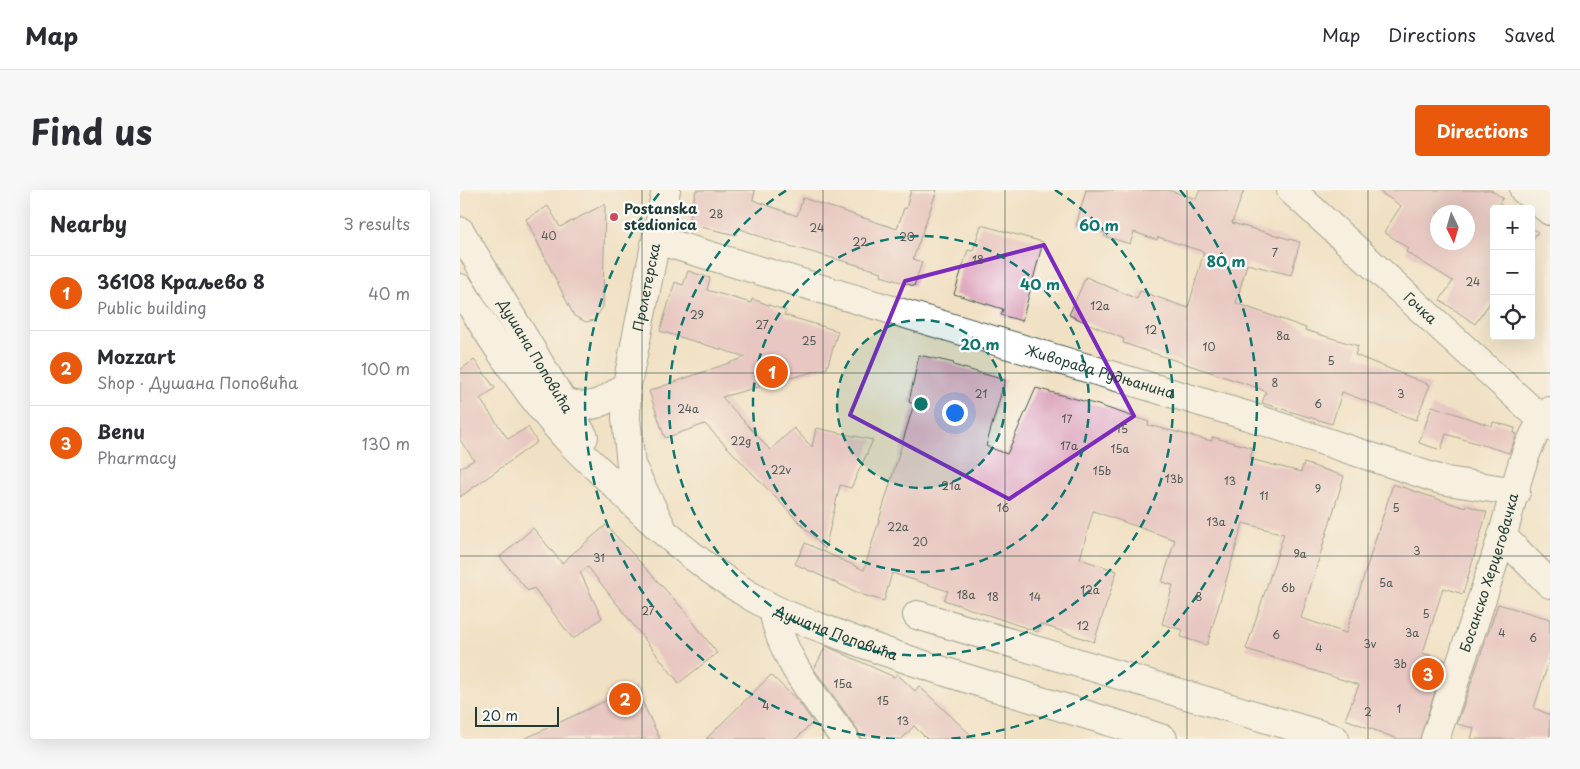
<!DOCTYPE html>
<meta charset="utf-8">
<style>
body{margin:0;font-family:"Playpen Sans",sans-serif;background:#f7f7f7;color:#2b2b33}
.controls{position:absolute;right:15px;top:15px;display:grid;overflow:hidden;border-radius:5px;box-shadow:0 5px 20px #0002}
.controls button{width:45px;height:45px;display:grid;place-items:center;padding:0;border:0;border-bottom:1px solid #e1e1e2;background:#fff;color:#2b2b33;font:25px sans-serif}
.compass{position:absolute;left:970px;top:15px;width:45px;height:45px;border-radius:50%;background:#fff;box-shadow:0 5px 20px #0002;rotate:175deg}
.scale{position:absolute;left:15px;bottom:12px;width:84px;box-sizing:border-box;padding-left:5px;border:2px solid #1f3d34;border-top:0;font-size:14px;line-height:18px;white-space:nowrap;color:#1f3d34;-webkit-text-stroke:4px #fff;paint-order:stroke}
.you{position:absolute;left:494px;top:222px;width:18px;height:18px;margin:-12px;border:4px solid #fff;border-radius:50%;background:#1a73e8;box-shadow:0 0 0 8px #1a73e833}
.badge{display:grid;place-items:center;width:32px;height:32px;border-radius:50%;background:#ea580c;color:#fff;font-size:16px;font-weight:700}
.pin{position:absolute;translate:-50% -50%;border:2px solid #fff;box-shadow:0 1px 5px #0006}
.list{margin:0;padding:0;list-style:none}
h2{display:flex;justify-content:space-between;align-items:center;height:65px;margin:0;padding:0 20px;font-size:21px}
h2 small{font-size:16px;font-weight:400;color:#7c7c81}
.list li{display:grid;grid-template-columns:32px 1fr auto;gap:15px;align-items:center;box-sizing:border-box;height:75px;padding:0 20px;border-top:1px solid #e1e1e2}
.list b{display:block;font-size:19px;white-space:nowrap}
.list p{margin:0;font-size:16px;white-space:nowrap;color:#7c7c81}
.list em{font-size:16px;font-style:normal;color:#7c7c81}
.icon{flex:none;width:28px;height:28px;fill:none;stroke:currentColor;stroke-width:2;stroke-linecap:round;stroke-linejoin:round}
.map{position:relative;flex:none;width:1090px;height:549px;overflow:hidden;border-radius:5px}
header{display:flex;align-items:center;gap:30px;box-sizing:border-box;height:70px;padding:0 25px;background:#fff;border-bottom:1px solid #e1e1e2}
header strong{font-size:24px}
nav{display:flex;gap:28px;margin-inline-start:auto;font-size:18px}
.intro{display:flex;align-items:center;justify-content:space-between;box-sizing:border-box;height:120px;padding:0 30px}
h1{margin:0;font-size:35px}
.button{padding:12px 22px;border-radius:5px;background:#ea580c;color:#fff;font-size:18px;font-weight:700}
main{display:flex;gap:30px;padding:0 30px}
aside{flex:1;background:#fff;border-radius:5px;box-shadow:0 5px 20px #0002}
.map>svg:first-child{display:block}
.building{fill:#dda7be;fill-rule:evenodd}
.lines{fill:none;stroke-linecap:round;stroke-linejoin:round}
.minor-casing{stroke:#3e564a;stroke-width:30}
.secondary-casing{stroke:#3e564a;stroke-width:30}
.minor{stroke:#fff;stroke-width:28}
.secondary{stroke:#fff;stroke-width:28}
.marked{fill:none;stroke:#7b2cbf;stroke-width:4;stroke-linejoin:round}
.grid{fill:none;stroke:#1f3d34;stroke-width:1;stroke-opacity:0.55}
.ring{fill:none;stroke:#0f766e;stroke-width:2.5;stroke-dasharray:9 6}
.poi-dot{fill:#d1495b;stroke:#fff;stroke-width:2}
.labels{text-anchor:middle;stroke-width:4.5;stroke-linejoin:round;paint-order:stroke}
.number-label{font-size:11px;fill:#4e5856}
.poi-label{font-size:14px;font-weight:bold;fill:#1f3d34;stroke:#fff;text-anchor:start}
.street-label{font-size:14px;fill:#1f3d34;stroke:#fff}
.centre{fill:#0f766e;stroke:#fff;stroke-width:2.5}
.ring-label{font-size:15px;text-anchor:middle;font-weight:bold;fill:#0f766e;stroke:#fff;stroke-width:4.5;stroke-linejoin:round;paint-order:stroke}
</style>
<header>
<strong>Map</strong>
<nav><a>Map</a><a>Directions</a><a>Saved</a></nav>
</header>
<div class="intro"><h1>Find us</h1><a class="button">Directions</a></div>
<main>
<aside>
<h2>Nearby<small>3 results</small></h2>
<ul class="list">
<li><span class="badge">1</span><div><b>36108 Краљево 8</b><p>Public building</p></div><em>40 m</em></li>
<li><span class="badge">2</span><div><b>Mozzart</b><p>Shop · Душана Поповића</p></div><em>100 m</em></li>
<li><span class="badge">3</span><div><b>Benu</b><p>Pharmacy</p></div><em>130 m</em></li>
</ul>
</aside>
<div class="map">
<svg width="1090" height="549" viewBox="0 0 1090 549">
<rect width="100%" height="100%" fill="#fff"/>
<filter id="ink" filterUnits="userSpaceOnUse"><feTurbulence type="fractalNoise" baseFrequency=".02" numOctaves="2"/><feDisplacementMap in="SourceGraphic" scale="10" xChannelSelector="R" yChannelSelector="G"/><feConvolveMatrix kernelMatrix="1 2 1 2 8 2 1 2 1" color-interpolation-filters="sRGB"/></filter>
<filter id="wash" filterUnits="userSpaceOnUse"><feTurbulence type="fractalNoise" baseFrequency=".0096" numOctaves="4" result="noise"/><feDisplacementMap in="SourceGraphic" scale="20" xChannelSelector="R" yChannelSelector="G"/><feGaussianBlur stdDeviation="1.12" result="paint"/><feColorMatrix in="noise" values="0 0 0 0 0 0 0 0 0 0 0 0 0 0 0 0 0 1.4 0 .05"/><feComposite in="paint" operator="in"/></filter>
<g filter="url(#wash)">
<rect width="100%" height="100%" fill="#f1e1c4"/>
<g id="blocks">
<!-- building -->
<path class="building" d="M236 0H295L293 10 337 26 343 8 437 39 444 18 446 19 451 0H477L453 69 462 72 454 96 421 86 422 82 312 51 278 38 276 45 228 34Z
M626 0H708L736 9 740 0H784L772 33 840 52 831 85 787 74 776 113 846 138 845 140 898 156 895 165 970 195 956 230 882 202 872 234 802 213 806 202 798 198 663 153 664 149 609 125 626 87 677 109 680 101 728 118 744 62 698 47 697 50 674 42 670 54 644 46 646 43 616 36Z
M917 0H1031L1043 8 1039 13 1046 19H1034V107L1015 134 980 110 993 91 946 62 948 58 924 42 941 16ZM978 22H1008V52H978Z
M145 14 143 117 134 130 126 132 114 126 66 29 88 16 100 37Z
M521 35 583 52 562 131 541 125 543 119 494 104 508 60 513 61Z
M1071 37 1078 42 1071 52Z
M228 81 250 88 247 100 291 113 292 109 326 121 324 125 378 141 367 178 262 207 310 260 334 238 352 257 356 238 413 250 391 298 380 295 365 359 245 234 205 248 189 201 286 167 200 141 215 92 223 95Z
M459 165 494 173 493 175 545 190 526 256 547 264 576 198 638 215 689 232 688 235 752 251V247L793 258 790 269 841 282 844 273 884 286 841 428 886 443 933 294 1005 318 1006 315 1027 322 1003 404 983 398 963 463 985 470 960 549H938L885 529 899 495 786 459 824 344 783 333 747 455 721 447 723 440 702 434 713 395 702 392 715 350 633 321 620 369 657 381 634 452 580 434 578 442 484 410 488 401 432 383 424 411 403 405 335 374 345 353 404 380 454 214 449 212Z
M14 170 35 198 20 209 48 249 68 237 77 252 0 307V278L14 270 0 250V180Z
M972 216 1032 236 1033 232 1055 238 1054 243 1057 244 1049 263 986 244 981 260 959 253Z
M146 335 223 419 257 463 219 493 128 377 120 382 142 428 113 449 74 398 68 401 40 367 73 338 102 373Z
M1038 414 1090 429V468L1074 518 1090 525V549H1011L1014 538 997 534Z
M366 456 434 487 437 484 455 501 459 496 515 549H467L454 536 442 549H401L398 540 354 479Z
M311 485 338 511 353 532 336 549H246Z
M175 497 200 549H64Z"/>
</g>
</g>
<g filter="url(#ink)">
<use href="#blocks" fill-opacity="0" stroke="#3e564a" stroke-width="1"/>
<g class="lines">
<defs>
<g id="minor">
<path id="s1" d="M831 0 1090 237"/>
<path d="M1064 0 1090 21"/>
<path id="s2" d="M197 50 788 226 981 290 1056 302"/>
<path d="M102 211C130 222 144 213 167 195"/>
<path id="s3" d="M202 338 171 275 166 228 167 195 206 0"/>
<path d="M1042 346 1090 394"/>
<path d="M313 419C321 469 356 508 385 549"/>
<path d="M457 425 875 549"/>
<path id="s4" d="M975 549C998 482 1020 415 1042 347 1055 305 1061 255 1090 221"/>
</g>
<g id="secondary">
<path id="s5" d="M0 41 124 247"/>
<path id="s6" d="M0 98C33 151 71 211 114 256 128 271 144 284 158 298 204 345 253 387 312 418 333 429 358 436 380 445 485 486 596 513 703 549"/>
</g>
</defs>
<!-- minor casing -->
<use href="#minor" class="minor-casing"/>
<!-- secondary casing -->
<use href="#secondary" class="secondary-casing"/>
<!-- minor -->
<use href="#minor" class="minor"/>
<!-- secondary -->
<use href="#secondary" class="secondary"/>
</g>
</g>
<!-- marked area -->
<path d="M0 0H1090V549H0ZM584 55 674 226 549 309 390 225 445 91Z" fill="#f1e1c4" fill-opacity=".55" fill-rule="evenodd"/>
<path class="marked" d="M584 55 674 226 549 309 390 225 445 91Z"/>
<!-- grid -->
<path class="grid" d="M182 0V549M363 0V549M545 0V549M727 0V549M908 0V549M0 183H1090M0 366H1090"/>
<!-- distance rings -->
<circle cx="461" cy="214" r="84" fill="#0f766e" fill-opacity=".12"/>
<g class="ring">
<circle cx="461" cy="214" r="84"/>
<circle cx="461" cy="214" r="168"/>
<path d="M595 0A252 252 0 1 1 327 0"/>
<path d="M435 549A336 336 0 0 1 202 0M720 0A336 336 0 0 1 487 549"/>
</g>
<!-- markers -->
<circle class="poi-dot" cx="154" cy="27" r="5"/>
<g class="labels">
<!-- number labels -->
<g class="number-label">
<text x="256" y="28">28</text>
<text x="357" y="42">24</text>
<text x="89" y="50">40</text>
<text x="447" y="51">20</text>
<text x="400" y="56">22</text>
<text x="815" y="67">7</text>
<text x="518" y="74">18</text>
<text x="1013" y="96">24</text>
<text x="640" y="120">12a</text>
<text x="237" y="129">29</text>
<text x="302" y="139">27</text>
<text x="691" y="144">12</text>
<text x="823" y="150">8a</text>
<text x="349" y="155">25</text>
<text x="749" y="161">10</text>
<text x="871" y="175">5</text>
<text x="815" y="197">8</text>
<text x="521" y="208">21</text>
<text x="941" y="208">3</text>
<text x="858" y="218">6</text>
<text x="228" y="223">24a</text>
<text x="607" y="233">17</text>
<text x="662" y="243">15</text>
<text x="281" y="255">22g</text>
<text x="609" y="260">17a</text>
<text x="660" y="263">15a</text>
<text x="321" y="284">22v</text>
<text x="642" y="285">15b</text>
<text x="714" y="293">13b</text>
<text x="770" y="295">13</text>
<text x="491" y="300">21a</text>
<text x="858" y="303">9</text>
<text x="804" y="310">11</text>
<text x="543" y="322">16</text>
<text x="936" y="322">5</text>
<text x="756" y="336">13a</text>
<text x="438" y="341">22a</text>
<text x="460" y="356">20</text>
<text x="957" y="365">3</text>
<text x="840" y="368">9a</text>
<text x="139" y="372">31</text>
<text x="926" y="397">5a</text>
<text x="828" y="402">6b</text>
<text x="630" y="404">12a</text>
<text x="506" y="409">18a</text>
<text x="533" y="411">18</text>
<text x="575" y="411">14</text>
<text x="739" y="411">8</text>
<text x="188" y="425">27</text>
<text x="966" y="428">5</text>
<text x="623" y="440">12</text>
<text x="952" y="447">3a</text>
<text x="1042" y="447">4</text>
<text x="816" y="449">6</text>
<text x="1073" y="452">6</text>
<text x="910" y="458">3v</text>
<text x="859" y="462">4</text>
<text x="940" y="478">3b</text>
<text x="383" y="498">15a</text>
<text x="423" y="515">15</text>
<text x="306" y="520">4</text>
<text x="939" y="523">1</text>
<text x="908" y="526">2</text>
<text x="443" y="535">13</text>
</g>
<!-- poi labels -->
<g class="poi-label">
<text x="164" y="24">Postanska<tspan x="164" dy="16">stedionica</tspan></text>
</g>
<!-- street labels -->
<g class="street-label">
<text dy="5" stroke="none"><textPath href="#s3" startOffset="250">Пролетерска</textPath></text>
<text dy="5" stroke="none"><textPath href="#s1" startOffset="175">Гочка</textPath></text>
<text dy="5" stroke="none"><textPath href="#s5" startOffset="146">Душана Поповића</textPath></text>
<text dy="5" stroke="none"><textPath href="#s2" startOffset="462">Живорада Рудњанина</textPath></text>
<text dy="5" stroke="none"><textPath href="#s4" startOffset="175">Босанско Херцеговачка</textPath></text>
<text dy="5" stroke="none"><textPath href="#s6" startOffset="521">Душана Поповића</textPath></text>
</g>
</g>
<circle cx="461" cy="214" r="8" class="centre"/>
<g class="ring-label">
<text x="639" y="41">60 m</text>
<text x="766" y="77">80 m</text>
<text x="580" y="100">40 m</text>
<text x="520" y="160">20 m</text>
</g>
</svg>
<div class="controls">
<button>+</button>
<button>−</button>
<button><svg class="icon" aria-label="locate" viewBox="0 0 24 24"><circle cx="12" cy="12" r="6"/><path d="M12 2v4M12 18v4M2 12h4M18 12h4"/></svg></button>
</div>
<svg class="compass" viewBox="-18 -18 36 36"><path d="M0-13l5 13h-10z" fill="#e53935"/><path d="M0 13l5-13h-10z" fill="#7c7c81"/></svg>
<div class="scale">20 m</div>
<div class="you"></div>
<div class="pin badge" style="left:312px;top:182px">1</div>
<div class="pin badge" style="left:165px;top:509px">2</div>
<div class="pin badge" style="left:968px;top:484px">3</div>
</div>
</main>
